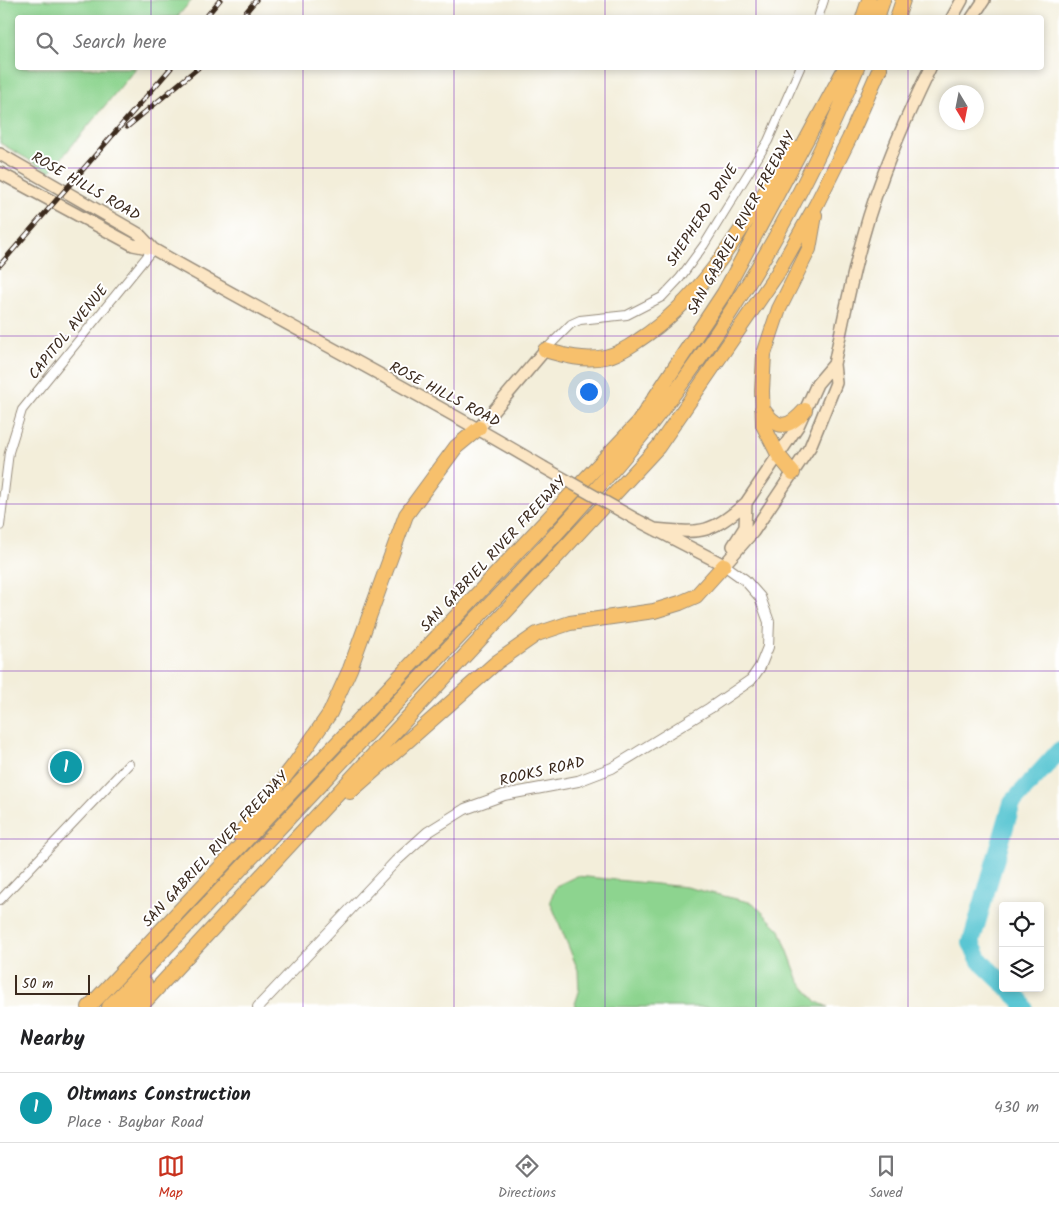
<!DOCTYPE html>
<meta charset="utf-8">
<style>
body{margin:0;font-family:Kalam,sans-serif;background:#f2f2f2;color:#202124}
.controls{position:absolute;right:15px;bottom:15px;display:grid;overflow:hidden;border-radius:5px;box-shadow:0 2px 8px #0003}
.controls button{width:45px;height:45px;display:grid;place-items:center;padding:0;border:0;border-bottom:1px solid #e0e0e0;background:#fff;color:#202124;font:25px sans-serif}
.compass{position:absolute;left:939px;top:85px;width:45px;height:45px;border-radius:50%;background:#fff;box-shadow:0 2px 8px #0003;rotate:170deg}
.scale{position:absolute;left:15px;bottom:12px;width:75px;box-sizing:border-box;padding-left:5px;border:2px solid #3b2a1e;border-top:0;font-size:14px;line-height:18px;white-space:nowrap;color:#3b2a1e;-webkit-text-stroke:4px #fff;paint-order:stroke}
.you{position:absolute;left:588px;top:391px;width:18px;height:18px;margin:-12px;border:4px solid #fff;border-radius:50%;background:#1a73e8;box-shadow:0 0 0 8px #1a73e833}
.badge{display:grid;place-items:center;width:32px;height:32px;border-radius:50%;background:#c8321e;color:#fff;font-size:16px;font-weight:700}
.pin{position:absolute;translate:-50% -50%;border:2px solid #fff;box-shadow:0 1px 5px #0006}
.list{margin:0;padding:0;list-style:none}
h2{display:flex;justify-content:space-between;align-items:center;height:65px;margin:0;padding:0 20px;font-size:21px}
h2 small{font-size:16px;font-weight:400;color:#757577}
.list li{display:grid;grid-template-columns:32px 1fr auto;gap:15px;align-items:center;box-sizing:border-box;height:70px;padding:0 20px;border-top:1px solid #e0e0e0}
.list b{display:block;font-size:19px;white-space:nowrap}
.list p{margin:0;font-size:16px;white-space:nowrap;color:#757577}
.list em{font-size:16px;font-style:normal;color:#757577}
.icon{flex:none;width:28px;height:28px;fill:none;stroke:currentColor;stroke-width:2;stroke-linecap:round;stroke-linejoin:round}
.map{position:relative;flex:none;width:1059px;height:1007px;overflow:hidden}
.search{position:absolute;background:#fff;box-shadow:0 2px 8px #0003;left:15px;right:15px;top:15px;height:55px;display:flex;align-items:center;gap:12px;box-sizing:border-box;padding:0 18px;border-radius:5px;color:#757577;font-size:19px}
.sheet{height:135px;background:#fff}
nav{display:flex;justify-content:space-around;align-items:center;box-sizing:border-box;height:70px;border-top:1px solid #e0e0e0;background:#fff;font-size:14px;color:#757577}
nav a{display:grid;justify-items:center;gap:2px}
nav .on{color:#c8321e}
.map>svg:first-child{display:block}
.green{fill:#8dd48f;stroke:#647f56}
.lines{fill:none;stroke-linecap:round;stroke-linejoin:round}
.river{stroke:#5ac6d3;stroke-width:18}
.minor-casing{stroke:#978c7c;stroke-width:10}
.tertiary-casing{stroke:#978c7c;stroke-width:12}
.secondary-casing{stroke:#978c7c;stroke-width:14}
.motorway-casing{stroke:#978c7c;stroke-width:16}
.minor{stroke:#fff;stroke-width:8}
.tertiary{stroke:#fff;stroke-width:10}
.secondary{stroke:#fce6c4;stroke-width:11}
.motorway{stroke:#f7c06c;stroke-width:14}
.rail-casing{stroke:#3b2a1e;stroke-width:5}
.rail{stroke:#fff;stroke-width:3;stroke-dasharray:9;stroke-linecap:butt}
.secondary-bridge-casing{stroke:#978c7c;stroke-width:14;stroke-linecap:butt}
.secondary-bridge{stroke:#fce6c4;stroke-width:11}
.grid{fill:none;stroke:#7b2cbf;stroke-width:1;stroke-opacity:0.55}
.labels{text-anchor:middle;stroke-width:4;stroke-linejoin:round;paint-order:stroke}
.street-label{font-size:15px;fill:#3b2a1e;stroke:#fff}
</style>
<div class="map">
<svg width="1059" height="1007" viewBox="0 0 1059 1007">
<rect width="100%" height="100%" fill="#fff"/>
<filter id="ink" filterUnits="userSpaceOnUse"><feTurbulence type="fractalNoise" baseFrequency=".02" numOctaves="2"/><feDisplacementMap in="SourceGraphic" scale="10" xChannelSelector="R" yChannelSelector="G"/><feConvolveMatrix kernelMatrix="1 2 1 2 8 2 1 2 1" color-interpolation-filters="sRGB"/></filter>
<filter id="wash" filterUnits="userSpaceOnUse"><feTurbulence type="fractalNoise" baseFrequency=".0096" numOctaves="4" result="noise"/><feDisplacementMap in="SourceGraphic" scale="20" xChannelSelector="R" yChannelSelector="G"/><feGaussianBlur stdDeviation="1.12" result="paint"/><feColorMatrix in="noise" values="0 0 0 0 0 0 0 0 0 0 0 0 0 0 0 0 0 1.4 0 .05"/><feComposite in="paint" operator="in"/></filter>
<g filter="url(#wash)">
<rect width="100%" height="100%" fill="#f3eeda"/>
<!-- green -->
<path class="green" d="M0 0H192L177 17 18 18V68H136L50 172 0 143Z
M577 876 686 887 753 903 780 930 799 981 817 1002 828 1007H574L579 992 578 970 550 901 556 886Z"/>
<g class="lines">
<!-- river -->
<path class="river" d="M1003 983 980 961 971 943 1012 803 1059 751
M1008 988 1021 1000 1024 1007"/>
</g>
</g>
<g filter="url(#ink)">
<g class="lines">
<defs>
<path id="minor" d="M818 18 824 0
M545 350 571 324 580 320 627 315 662 297 680 278 704 245 768 141 800 68
M0 526 9 452 22 410 153 249
M0 900 129 764"/>
<path id="tertiary" d="M258 1007 396 861 428 832 465 809 504 795 578 781 612 768 710 708 751 680 760 667 768 647 769 622 760 597 745 580 724 565"/>
<path id="secondary" d="M952 18 962 0
M972 18 984 0
M0 154 139 234 153 249C282 323 416 391 543 467
M0 173 133 245 153 249
M479 428 545 350
M637 520 724 565
M654 529C702 533 709 535 746 503
M733 546 745 527 746 503 798 426 817 384 834 364
M724 565 753 532 810 447 836 383 834 364C843 322 851 279 863 237 879 178 904 122 930 68"/>
<path id="motorway" d="M863 18 869 0
M877 18 883 0
M897 18 903 0
M545 350C565 356 584 361 605 357 616 355 629 347 639 340 708 295 749 216 793 148
M762 408C777 430 787 430 805 410
M793 473 779 456 763 425 762 391 764 354 779 309 809 249 815 215
M350 792 497 662 537 634 570 623 654 611 680 603 696 596 724 565
M239 835 294 765 330 713 350 669 406 515 456 447 479 428
M89 1007 638 423 724 293 845 68
M109 1007C215 898 318 786 422 676 491 602 563 530 628 452 724 337 800 206 857 68
M123 1007 145 983
M140 1007 658 447 777 274 816 205 849 139 880 68"/>
</defs>
<!-- minor casing -->
<use href="#minor" class="minor-casing"/>
<!-- tertiary casing -->
<use href="#tertiary" class="tertiary-casing"/>
<!-- secondary casing -->
<use href="#secondary" class="secondary-casing"/>
<!-- motorway casing -->
<use href="#motorway" class="motorway-casing"/>
<!-- minor -->
<use href="#minor" class="minor"/>
<!-- tertiary -->
<use href="#tertiary" class="tertiary"/>
<!-- secondary -->
<use href="#secondary" class="secondary"/>
<!-- motorway -->
<use href="#motorway" class="motorway"/>
<defs>
<path id="rail" d="M205 18 220 0
M241 18 256 0
M127 127 198 68
M0 265 171 68"/>
</defs>
<!-- rail casing -->
<use href="#rail" class="rail-casing"/>
<!-- rail -->
<use href="#rail" class="rail"/>
<defs>
<path id="secondary-bridge" d="M543 467 637 520"/>
</defs>
<!-- secondary-bridge casing -->
<use href="#secondary-bridge" class="secondary-bridge-casing"/>
<!-- secondary-bridge -->
<use href="#secondary-bridge" class="secondary-bridge"/>
</g>
</g>
<!-- grid -->
<path class="grid" d="M151 0V18M303 0V18M454 0V18M605 0V18M756 0V18M908 0V18M151 68V1007M303 68V1007M454 68V1007M605 68V1007M756 68V1007M908 68V1007M0 168H1059M0 336H1059M0 504H1059M0 671H1059M0 839H1059"/>
<g class="labels">
<!-- street labels -->
<g class="street-label">
<text transform="translate(86 186) rotate(30)" y="5">ROSE HILLS ROAD</text>
<text transform="translate(702 215) rotate(-57)" y="5">SHEPHERD DRIVE</text>
<text transform="translate(741 223) rotate(-61)" y="5">SAN GABRIEL RIVER FREEWAY</text>
<text transform="translate(68 332) rotate(-51)" y="5">CAPITOL AVENUE</text>
<text transform="translate(445 394) rotate(28)" y="5">ROSE HILLS ROAD</text>
<text transform="translate(493 554) rotate(-47)" y="5">SAN GABRIEL RIVER FREEWAY</text>
<text transform="translate(542 771) rotate(-13)" y="5">ROOKS ROAD</text>
<text transform="translate(215 849) rotate(-47)" y="5">SAN GABRIEL RIVER FREEWAY</text>
</g>
</g>
</svg>
<div class="controls">
<button><svg class="icon" aria-label="locate" viewBox="0 0 24 24"><circle cx="12" cy="12" r="6"/><path d="M12 2v4M12 18v4M2 12h4M18 12h4"/></svg></button>
<button><svg class="icon" aria-label="layers" viewBox="0 0 24 24"><path d="M12 4l9 5-9 5-9-5zM3 14l9 5 9-5"/></svg></button>
</div>
<svg class="compass" viewBox="-18 -18 36 36"><path d="M0-13l5 13h-10z" fill="#e53935"/><path d="M0 13l5-13h-10z" fill="#757577"/></svg>
<div class="scale">50 m</div>
<div class="you"></div>
<div class="pin badge" style="left:66px;top:767px;background:#0f9aa8">1</div>
<div class="search"><svg class="icon" aria-label="search" viewBox="0 0 24 24"><circle cx="10" cy="10" r="6"/><path d="M15 15l6 6"/></svg>Search here</div>
</div>
<section class="sheet">
<h2>Nearby<small></small></h2>
<ul class="list">
<li><span class="badge" style="background:#0f9aa8">1</span><div><b>Oltmans Construction</b><p>Place · Baybar Road</p></div><em>430 m</em></li>
</ul>
</section>
<nav>
<a class="on"><svg class="icon" aria-label="map" viewBox="0 0 24 24"><path d="M3 6l6-2 6 2 6-2v14l-6 2-6-2-6 2zM9 4v14M15 6v14"/></svg>Map</a>
<a><svg class="icon" aria-label="directions" viewBox="0 0 24 24"><path d="M12 3l9 9-9 9-9-9zM9 14v-3h6M13 9l2 2-2 2"/></svg>Directions</a>
<a><svg class="icon" aria-label="saved" viewBox="0 0 24 24"><path d="M7 4h10v16l-5-4-5 4z"/></svg>Saved</a>
</nav>
